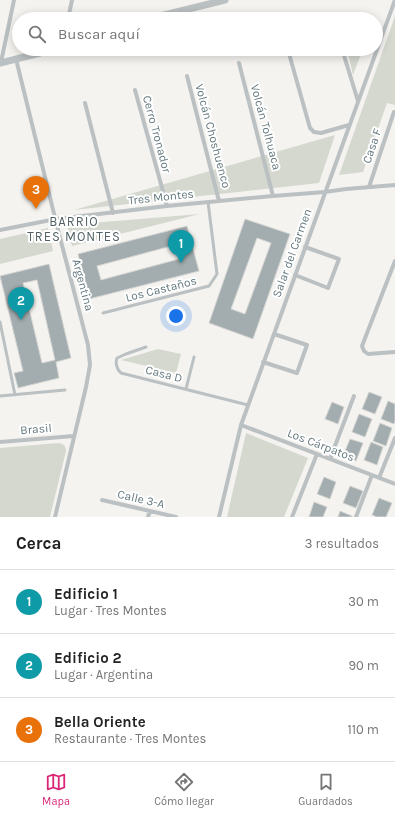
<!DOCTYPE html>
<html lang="es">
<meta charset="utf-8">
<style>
body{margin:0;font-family:Karla,sans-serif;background:#f2f2f2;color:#222}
.you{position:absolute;left:176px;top:316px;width:14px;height:14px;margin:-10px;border:3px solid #fff;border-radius:50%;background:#1a73e8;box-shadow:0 0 0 6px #1a73e833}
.badge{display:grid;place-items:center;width:26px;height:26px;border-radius:50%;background:#db2777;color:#fff;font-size:13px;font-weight:700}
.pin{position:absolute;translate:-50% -33px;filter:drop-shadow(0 1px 2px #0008)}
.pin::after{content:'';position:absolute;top:21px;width:14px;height:12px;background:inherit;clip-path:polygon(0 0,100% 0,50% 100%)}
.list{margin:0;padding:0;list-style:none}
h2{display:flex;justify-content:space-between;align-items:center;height:52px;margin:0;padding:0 16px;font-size:17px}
h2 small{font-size:13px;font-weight:400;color:#767676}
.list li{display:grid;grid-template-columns:26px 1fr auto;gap:12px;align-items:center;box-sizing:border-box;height:64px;padding:0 16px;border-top:1px solid #e0e0e0}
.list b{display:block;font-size:15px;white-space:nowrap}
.list p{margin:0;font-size:13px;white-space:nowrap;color:#767676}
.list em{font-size:13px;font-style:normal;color:#767676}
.icon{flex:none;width:22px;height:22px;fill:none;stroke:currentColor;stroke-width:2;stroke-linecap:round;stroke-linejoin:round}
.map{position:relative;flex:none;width:395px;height:517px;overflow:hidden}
.search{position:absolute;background:#fff;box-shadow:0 2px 10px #0003;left:12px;right:12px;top:12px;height:44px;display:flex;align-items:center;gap:10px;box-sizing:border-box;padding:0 14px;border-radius:22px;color:#767676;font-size:15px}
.sheet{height:244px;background:#fff}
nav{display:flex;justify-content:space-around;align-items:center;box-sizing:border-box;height:56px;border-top:1px solid #e0e0e0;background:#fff;font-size:11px;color:#767676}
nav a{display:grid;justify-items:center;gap:2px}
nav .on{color:#db2777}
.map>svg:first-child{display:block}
.green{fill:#d5d8cf}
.building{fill:#a3adaf;stroke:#d5d5d3;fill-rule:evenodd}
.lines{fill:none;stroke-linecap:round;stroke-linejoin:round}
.service{stroke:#bbc0c2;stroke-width:3}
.minor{stroke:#bbc0c2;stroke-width:4}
.tertiary{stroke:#bbc0c2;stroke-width:7}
.labels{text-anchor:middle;stroke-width:4;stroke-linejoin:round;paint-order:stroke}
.street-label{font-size:12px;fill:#65797f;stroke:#fff}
.neighbourhood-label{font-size:13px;letter-spacing:1px;fill:#526165;stroke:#fff}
</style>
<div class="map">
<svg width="395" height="517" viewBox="0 0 395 517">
<rect width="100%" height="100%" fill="#f4f3f0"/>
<!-- green -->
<path class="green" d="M395 16V105L387 103 363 172 339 175Z
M347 49H363L353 75Z
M335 135 319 183 74 210Z
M200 214 72 246 67 225Z
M48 228 53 251 0 264V239Z
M158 349 181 354 176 373 121 360Z
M246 433 308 458 284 517H227Z
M58 443C63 443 66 446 66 451L50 517H0V448Z"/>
<!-- building -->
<path class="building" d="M245 219 290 234 253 339 209 323ZM257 238 271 243 245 314 231 309Z
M187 226 199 271 89 299 78 254ZM175 245 179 259 101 280 97 266Z
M49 264 71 358 56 362 59 378 18 388 14 373 23 371 0 276ZM37 280 55 360 42 363 23 283Z
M369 392 382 397 375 414 362 409Z
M388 401 395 404V421L394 424 381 419Z
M332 402 344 407 338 424 325 419Z
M359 414 372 419 365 437 352 432Z
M380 423 392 428 386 446 373 441Z
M350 439 363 443 356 461 343 456Z
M371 442 383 447 377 465 364 460Z
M324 477 336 482 330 499 317 494Z
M350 486 363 491 356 508 343 503Z
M379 498 392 503 386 517H377L372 515Z
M314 502 327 507 323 517H309Z
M340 511 352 516V517H338Z"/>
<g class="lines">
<!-- service -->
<path class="service" d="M103 313 209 286 217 274 208 202
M0 322 15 395
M146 347 126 354 117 358C115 363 117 370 121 373L248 405
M186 389 194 357
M0 396 65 390"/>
<!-- minor -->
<path class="minor" d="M68 19 72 0
M376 33 383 32
M342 49 358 101
M288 50 310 128 314 132 321 133 349 125
M16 59 58 230 88 345 90 365 86 387 55 517
M1 62 14 0
M239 63 273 196
M187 76 219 201
M135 90 167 206
M85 103 113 213
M369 187 394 112
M0 230 56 219 167 206 273 196 325 192 346 189 395 185
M395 261 362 346 364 351 368 354 395 352
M295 275 328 288 339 259 305 247
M263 362 297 373 307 345 274 334
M241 425 395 484
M0 442 74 436
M330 459 354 396
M379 478 395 438
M102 500 176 517
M148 517 150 511
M219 517 241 425 395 0
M292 517 317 454
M356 517 372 475"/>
<!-- tertiary -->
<path class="tertiary" d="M148 19 225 0
M0 63 40 53 52 49"/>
</g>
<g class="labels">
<!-- street labels -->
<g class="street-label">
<text transform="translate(266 127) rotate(75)" y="4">Volcán Tolhuaca</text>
<text transform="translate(157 134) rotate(75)" y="4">Cerro Tronador</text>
<text transform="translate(213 136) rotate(75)" y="4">Volcán Choshuenco</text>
<text transform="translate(372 146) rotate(-71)" y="4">Casa F</text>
<text transform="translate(161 197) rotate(-6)" y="4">Tres Montes</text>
<text transform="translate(292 253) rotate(-70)" y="4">Salar del Carmen</text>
<text transform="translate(83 285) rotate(75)" y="4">Argentina</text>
<text transform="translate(161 289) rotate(-14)" y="4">Los Castaños</text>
<text transform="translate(164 374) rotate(14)" y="4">Casa D</text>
<text transform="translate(36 429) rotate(-5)" y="4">Brasil</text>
<text transform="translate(321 445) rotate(21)" y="4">Los Cárpatos</text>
<text transform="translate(141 499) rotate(13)" y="4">Calle 3-A</text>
</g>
<!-- neighbourhood labels -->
<g class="neighbourhood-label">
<text x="74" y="226">BARRIO<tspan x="74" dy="15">TRES MONTES</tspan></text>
</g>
</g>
</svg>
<div class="you"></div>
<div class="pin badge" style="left:181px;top:263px;background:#0f9aa8">1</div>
<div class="pin badge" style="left:21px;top:320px;background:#0f9aa8">2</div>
<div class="pin badge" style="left:36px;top:209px;background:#e8710a">3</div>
<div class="search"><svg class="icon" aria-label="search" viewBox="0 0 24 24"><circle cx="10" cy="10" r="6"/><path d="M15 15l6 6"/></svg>Buscar aquí</div>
</div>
<section class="sheet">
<h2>Cerca<small>3 resultados</small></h2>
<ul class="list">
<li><span class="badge" style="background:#0f9aa8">1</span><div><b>Edificio 1</b><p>Lugar · Tres Montes</p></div><em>30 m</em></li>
<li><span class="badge" style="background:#0f9aa8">2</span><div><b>Edificio 2</b><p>Lugar · Argentina</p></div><em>90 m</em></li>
<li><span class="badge" style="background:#e8710a">3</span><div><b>Bella Oriente</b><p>Restaurante · Tres Montes</p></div><em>110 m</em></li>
</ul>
</section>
<nav>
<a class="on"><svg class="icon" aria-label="map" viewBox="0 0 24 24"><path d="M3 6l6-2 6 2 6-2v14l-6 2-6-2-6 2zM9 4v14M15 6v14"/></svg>Mapa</a>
<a><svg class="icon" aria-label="directions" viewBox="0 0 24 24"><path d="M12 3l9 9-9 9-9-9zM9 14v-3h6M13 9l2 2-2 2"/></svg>Cómo llegar</a>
<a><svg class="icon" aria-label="saved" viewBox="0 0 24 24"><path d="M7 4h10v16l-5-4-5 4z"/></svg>Guardados</a>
</nav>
